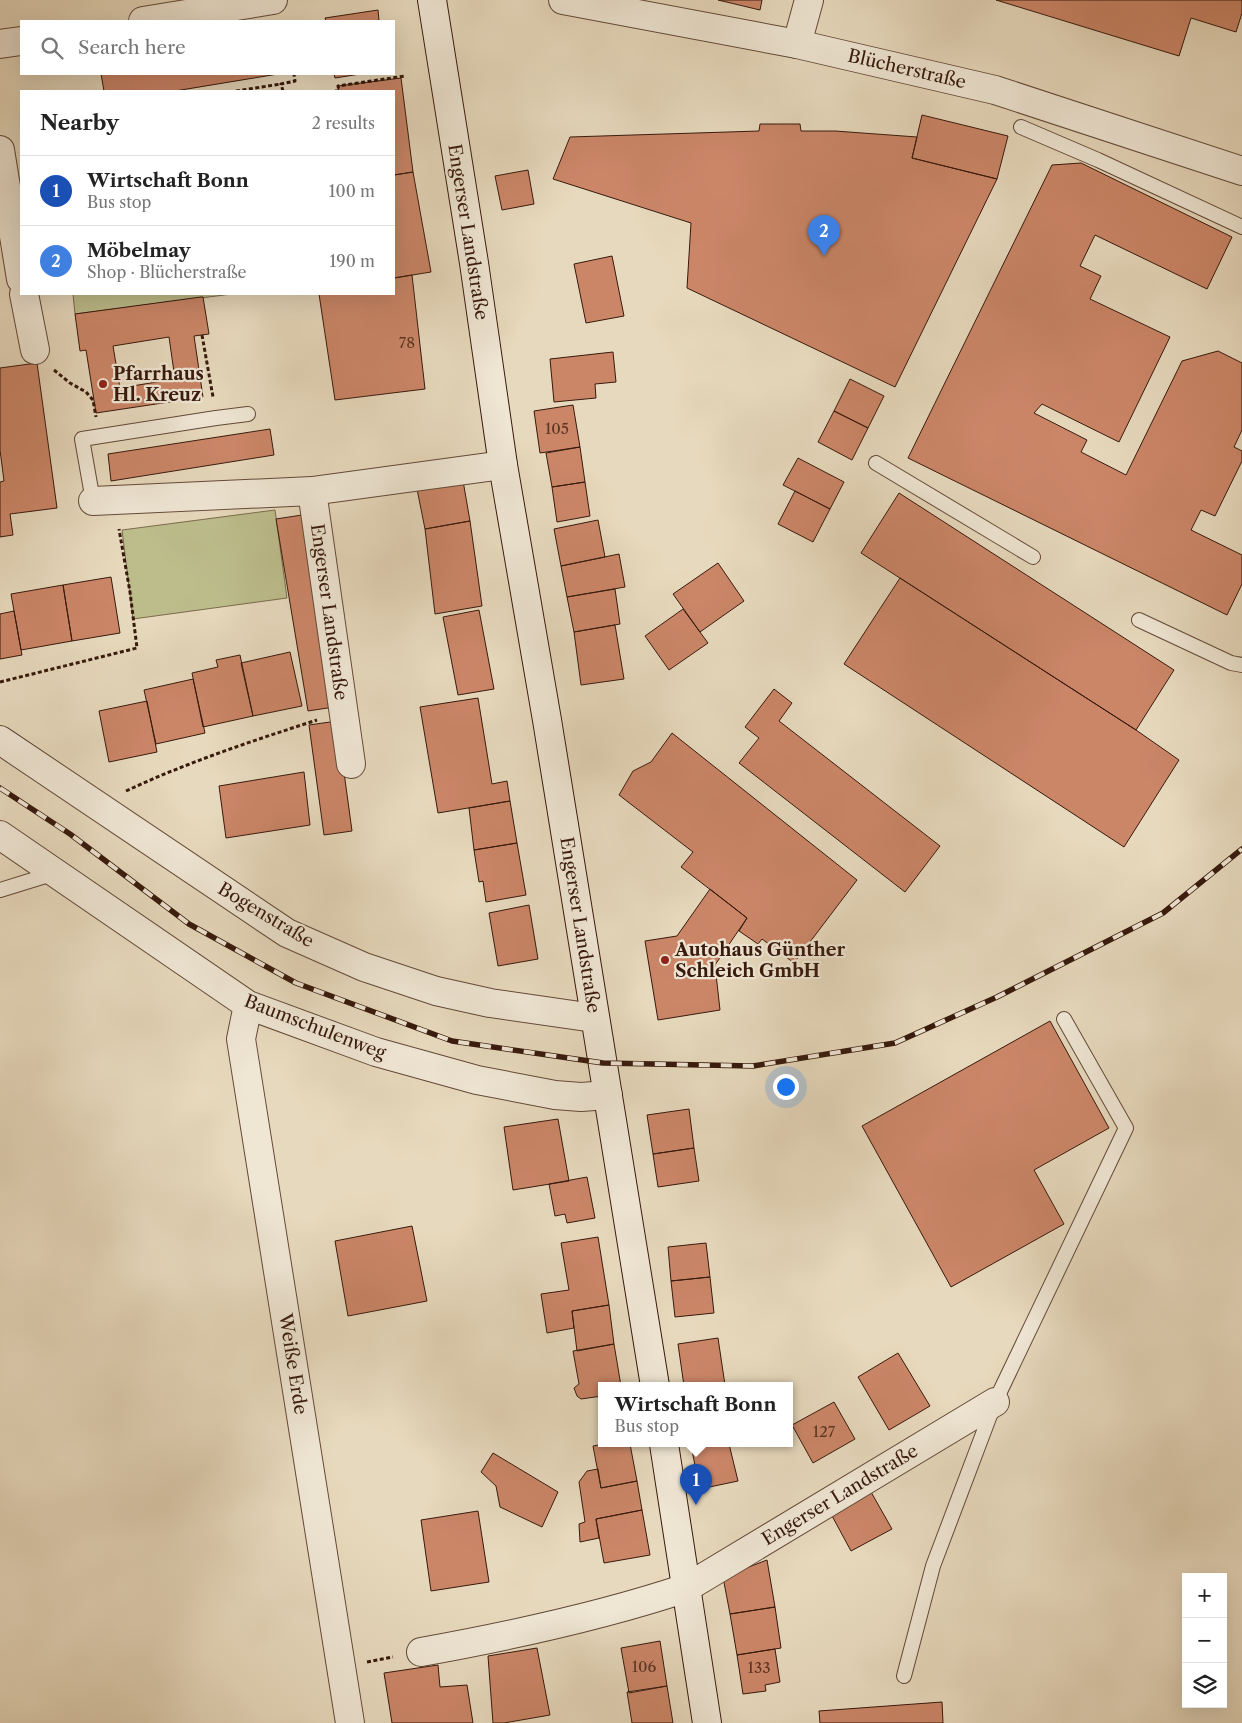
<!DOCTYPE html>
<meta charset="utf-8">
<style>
body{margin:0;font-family:"Libre Caslon Text",serif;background:#f6f6f6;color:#222}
.controls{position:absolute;right:15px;bottom:15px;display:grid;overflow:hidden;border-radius:0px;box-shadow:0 5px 20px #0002}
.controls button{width:45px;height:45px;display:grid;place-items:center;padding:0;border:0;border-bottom:1px solid #e0e0e0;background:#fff;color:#222;font:25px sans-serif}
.you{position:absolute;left:785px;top:1086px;width:18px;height:18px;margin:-12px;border:4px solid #fff;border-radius:50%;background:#1a73e8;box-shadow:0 0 0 8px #1a73e833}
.badge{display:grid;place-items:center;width:32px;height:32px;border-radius:50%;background:#db2777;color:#fff;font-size:16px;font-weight:700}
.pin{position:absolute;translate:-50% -41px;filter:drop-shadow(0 1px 2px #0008)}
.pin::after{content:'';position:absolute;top:26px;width:18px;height:15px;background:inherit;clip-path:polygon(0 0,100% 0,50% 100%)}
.popup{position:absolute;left:598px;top:1382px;width:195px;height:65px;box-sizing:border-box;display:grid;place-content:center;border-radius:0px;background:#fff;filter:drop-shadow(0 1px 4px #0005);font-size:16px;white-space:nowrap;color:#767676}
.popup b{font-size:19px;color:#222}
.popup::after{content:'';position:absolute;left:50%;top:100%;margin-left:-10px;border:10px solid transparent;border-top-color:#fff}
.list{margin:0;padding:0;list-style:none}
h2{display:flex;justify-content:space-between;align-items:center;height:65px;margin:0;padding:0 20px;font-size:21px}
h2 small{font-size:16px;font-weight:400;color:#767676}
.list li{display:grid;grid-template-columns:32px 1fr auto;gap:15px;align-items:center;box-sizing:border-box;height:70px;padding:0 20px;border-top:1px solid #e0e0e0}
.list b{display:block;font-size:19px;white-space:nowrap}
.list p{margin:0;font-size:16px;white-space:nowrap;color:#767676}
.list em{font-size:16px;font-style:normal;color:#767676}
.icon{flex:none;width:28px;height:28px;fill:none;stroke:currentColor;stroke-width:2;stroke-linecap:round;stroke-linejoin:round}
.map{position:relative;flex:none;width:1242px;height:1723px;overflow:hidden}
.search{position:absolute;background:#fff;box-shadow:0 5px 20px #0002;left:20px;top:20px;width:375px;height:55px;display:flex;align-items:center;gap:12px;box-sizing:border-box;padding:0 18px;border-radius:0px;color:#767676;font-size:19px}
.panel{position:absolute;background:#fff;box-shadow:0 5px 20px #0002;left:20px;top:90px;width:375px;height:205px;border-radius:0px}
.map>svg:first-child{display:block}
.green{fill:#bdbd8c;stroke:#7a6b4c}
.building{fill:#cb8668;stroke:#37190c;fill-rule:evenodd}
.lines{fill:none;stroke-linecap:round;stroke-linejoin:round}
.service-casing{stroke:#634938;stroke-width:16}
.minor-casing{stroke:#634938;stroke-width:30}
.tertiary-casing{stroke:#634938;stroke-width:30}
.secondary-casing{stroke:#37190c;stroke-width:30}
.path{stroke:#37190c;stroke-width:3;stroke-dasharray:4 2.5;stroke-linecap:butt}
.service{stroke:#efe6d4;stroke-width:14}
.minor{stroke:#efe6d4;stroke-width:28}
.tertiary{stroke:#efe6d4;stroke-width:28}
.secondary{stroke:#efe6d4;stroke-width:28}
.rail-casing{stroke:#37190c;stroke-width:5.5}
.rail{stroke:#efe6d4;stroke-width:4;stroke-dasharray:11;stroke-linecap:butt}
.poi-dot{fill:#8f2418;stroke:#efe6d4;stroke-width:2}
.labels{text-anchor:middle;stroke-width:4.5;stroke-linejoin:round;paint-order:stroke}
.number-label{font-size:15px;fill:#5c3423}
.street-label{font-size:18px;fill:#37190c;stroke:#efe6d4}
.poi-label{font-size:18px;font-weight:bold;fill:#37190c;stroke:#efe6d4;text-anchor:start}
</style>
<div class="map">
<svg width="1242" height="1723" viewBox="0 0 1242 1723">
<rect width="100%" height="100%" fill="#e7d9bd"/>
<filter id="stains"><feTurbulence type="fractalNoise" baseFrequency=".004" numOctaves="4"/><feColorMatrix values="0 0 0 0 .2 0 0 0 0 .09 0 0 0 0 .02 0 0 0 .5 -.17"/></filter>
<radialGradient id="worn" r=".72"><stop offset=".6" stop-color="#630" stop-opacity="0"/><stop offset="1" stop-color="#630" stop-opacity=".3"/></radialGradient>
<!-- green -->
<path class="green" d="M73 294H232L75 314Z
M275 510 287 598 133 619 122 530Z"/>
<!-- building -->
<path class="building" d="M718 0H762L760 10Z
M996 0H1242V13L1236 32 1191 18 1179 56Z
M378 10 379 21H326L325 18Z
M101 74H278L175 91H104Z
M334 74H360L335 78Z
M401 78 413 172 394 175V91H339L338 86Z
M922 115 1008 136 997 179 912 158Z
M760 124H800L801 131H835L917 137 912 158 997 179 895 387 687 288 691 223 553 179 570 137 759 131Z
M1081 163 1232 237 1207 289 1095 235 1080 266 1101 276 1090 299 1170 337 1119 442 1042 404 1034 413 1087 440 1081 452 1126 475 1182 361 1218 351 1242 363V430L1234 447 1242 451V461L1215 516 1201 510 1191 530 1242 555V584L1227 615 908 458 1052 165Z
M528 170 534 204 502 210 495 176Z
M413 172 431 272 394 278V175Z
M612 256 624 316 586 323 574 264Z
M412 275 425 389 335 400 319 294H394V278Z
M201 297H203L209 334 194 336 203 397 96 413 86 350 80 351 75 314ZM169 337 175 379 120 388 113 346Z
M613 352 616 382 595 384 596 398 554 402 550 359Z
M37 363 57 508 10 514 13 535 0 537V482L4 481 0 450V368Z
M850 379 884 396 868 428 834 411Z
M573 405 580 447 540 453 534 411Z
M834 411 868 428 852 460 818 442Z
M270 429 274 455 111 481 108 454Z
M580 447 585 482 552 487 546 453Z
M798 458 844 482 830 509 783 485Z
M462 475 470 521 425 529 416 484Z
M585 482 590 516 557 522 552 487Z
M795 491 830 509 813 542 778 524Z
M899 493 1174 670 1136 730 861 553Z
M302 515 334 707 308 711 276 519Z
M598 520 605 557 561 566 554 529Z
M470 521 482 606 435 614 425 529Z
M619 554 625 587 567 597 561 566Z
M718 563 744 601 700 632 673 594Z
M111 577 120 633 72 641 63 585Z
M900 578 1136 730 1179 760 1124 847 844 664Z
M63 585 72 641 21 650 11 594Z
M615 589 620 624 574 632 567 597Z
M683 609 708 643 669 670 645 636Z
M479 610 494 689 458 695 443 617Z
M14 611 22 655 0 659V614Z
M615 625 624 679 581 685 574 632Z
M290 652 302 706 253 716 241 663Z
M240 655 253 716 203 727 192 673 218 667 216 660Z
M193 679 205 733 156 744 144 690Z
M774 689 792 703 779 721 940 846 905 892 739 763 759 738 745 727Z
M478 698 492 784 507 781 510 801 438 813 420 707Z
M147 701 157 752 109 762 99 711Z
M337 721 352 831 324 835 309 725Z
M672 733 857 880 794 963 762 939 758 944 739 931 747 918 681 867 693 852 619 795 633 771 651 762Z
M304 772 310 825 226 838 219 786Z
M510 801 517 843 474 850 469 808Z
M517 843 526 895 486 902 483 881 479 882 474 850Z
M710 889 747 918 715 965 720 1010 658 1020 645 941 677 936Z
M529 905 538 959 498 966 489 913Z
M1050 1021 1109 1128 1034 1170 1064 1224 951 1287 862 1126Z
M689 1109 694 1148 653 1154 647 1115Z
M558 1119 569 1181 513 1190 504 1127Z
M694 1148 699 1181 658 1187 653 1154Z
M587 1177 595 1218 567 1223 565 1214 555 1216 549 1184Z
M412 1226 427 1301 348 1316 335 1241Z
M598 1237 609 1305 572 1311 574 1328 547 1333 541 1294 569 1290 561 1243Z
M706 1243 710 1277 671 1281 668 1247Z
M710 1277 714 1313 675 1317 671 1281Z
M609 1305 614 1344 577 1351 572 1311Z
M718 1338 725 1385 684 1386 678 1344Z
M614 1344 621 1386H602V1396L581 1399 577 1396 574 1388 579 1384 573 1351Z
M898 1353 930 1406 889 1430 858 1377Z
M834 1402 855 1439 813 1463 792 1425Z
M604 1444H630L637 1481 601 1488 593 1446Z
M701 1444H729L738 1481 700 1489 691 1446Z
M493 1453 558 1492 542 1527 500 1507 496 1486 481 1472Z
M598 1469 601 1488 637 1481 642 1510 596 1519 599 1538 580 1542 579 1524 585 1522 579 1482 587 1471Z
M871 1492 892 1529 851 1551 831 1514Z
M642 1510 650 1555 604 1563 596 1519Z
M478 1511 489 1582 431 1591 421 1520Z
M767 1560 775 1607 730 1614 723 1577Z
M775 1607 781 1648 737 1655 730 1614Z
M660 1641 667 1686 629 1693 621 1648Z
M537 1648 550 1715 504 1723H493L488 1656Z
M775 1649 780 1682 765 1685 766 1691 743 1694 737 1655Z
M438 1665 440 1687 467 1685 473 1723H392L384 1673Z
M667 1686 673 1723H632L627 1692Z
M942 1702 943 1723H820L819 1711Z"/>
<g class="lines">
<defs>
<path id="service" d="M1021 127 1098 160 1242 227
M876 463 1033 557
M93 501 82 439 216 418 248 414
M1139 620 1231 663 1242 665
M0 890 55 873
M904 1676 933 1566 995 1402 1126 1128 1064 1019"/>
<path id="minor" d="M143 21 273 0
M0 44 21 41
M797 44 809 0
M0 150 21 279
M24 294 35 350
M312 491 351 764
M93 501 312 491 503 465
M0 740 287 933 364 967 436 991 490 1003 594 1018
M0 835 248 1005 376 1052 477 1080 555 1095 581 1097 608 1095
M248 1005 241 1039 350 1723
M421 1652C510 1636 599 1617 686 1588L995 1402"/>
<path id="tertiary" d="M563 0 797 44 995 90 1242 171"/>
<path id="secondary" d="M432 0 474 263 503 465 547 720 655 1386
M664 1444 707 1723"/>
</defs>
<!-- service casing -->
<use href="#service" class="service-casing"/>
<!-- minor casing -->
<use href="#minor" class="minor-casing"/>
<!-- tertiary casing -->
<use href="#tertiary" class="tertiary-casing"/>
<!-- secondary casing -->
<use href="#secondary" class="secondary-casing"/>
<!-- path -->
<path class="path" d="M236 91 281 84
M283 91 281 84 295 81 294 74
M335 91H339L338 86 405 76
M202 335 213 397
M54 370 70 383 86 392 93 400 96 417
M0 682 137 648 130 592 119 529
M126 791C188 762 252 741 317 720
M367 1662 393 1657"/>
<!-- service -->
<use href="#service" class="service"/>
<!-- minor -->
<use href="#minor" class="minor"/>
<!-- tertiary -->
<use href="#tertiary" class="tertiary"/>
<!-- secondary -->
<use href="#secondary" class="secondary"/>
<defs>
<path id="rail" d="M0 788 70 834 189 924 296 983 452 1041 603 1063 753 1066 895 1043 997 997 1163 913 1242 849"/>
</defs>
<!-- rail casing -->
<use href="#rail" class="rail-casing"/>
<!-- rail -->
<use href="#rail" class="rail"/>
</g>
<!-- markers -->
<g class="poi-dot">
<circle cx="103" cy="384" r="5"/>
<circle cx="665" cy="960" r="5"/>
</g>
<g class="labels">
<!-- number labels -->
<g class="number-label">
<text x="407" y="348">78</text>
<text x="557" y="434">105</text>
<text x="824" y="1437">127</text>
<text x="644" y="1672">106</text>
<text x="759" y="1673">133</text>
</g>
<!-- street labels -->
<g class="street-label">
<text transform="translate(907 69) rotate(13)" y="6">Blücherstraße</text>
<text transform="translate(468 232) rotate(81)" y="6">Engerser Landstraße</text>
<text transform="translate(329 612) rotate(82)" y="6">Engerser Landstraße</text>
<text transform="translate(266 915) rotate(31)" y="6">Bogenstraße</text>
<text transform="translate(580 925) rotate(81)" y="6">Engerser Landstraße</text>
<text transform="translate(315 1027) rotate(21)" y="6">Baumschulenweg</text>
<text transform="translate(293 1364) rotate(81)" y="6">Weiße Erde</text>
<text transform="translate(840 1495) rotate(-31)" y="6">Engerser Landstraße</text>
</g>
<!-- poi labels -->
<g class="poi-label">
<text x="113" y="380">Pfarrhaus<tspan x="113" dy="21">Hl. Kreuz</tspan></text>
<text x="675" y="956">Autohaus Günther<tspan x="675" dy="21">Schleich GmbH</tspan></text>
</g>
</g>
<rect width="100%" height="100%" filter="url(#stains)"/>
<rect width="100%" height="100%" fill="url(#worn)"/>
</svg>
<div class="controls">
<button>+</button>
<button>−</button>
<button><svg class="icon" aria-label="layers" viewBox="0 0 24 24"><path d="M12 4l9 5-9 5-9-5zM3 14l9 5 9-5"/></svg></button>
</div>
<div class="you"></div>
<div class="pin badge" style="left:696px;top:1505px;background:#1a4fb4">1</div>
<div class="popup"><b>Wirtschaft Bonn</b>Bus stop</div>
<div class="pin badge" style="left:824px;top:256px;background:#3f7fe0">2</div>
<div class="search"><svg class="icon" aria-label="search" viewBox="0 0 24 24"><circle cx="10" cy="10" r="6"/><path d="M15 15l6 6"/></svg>Search here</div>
<section class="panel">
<h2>Nearby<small>2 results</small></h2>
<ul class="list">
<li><span class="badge" style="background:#1a4fb4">1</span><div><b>Wirtschaft Bonn</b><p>Bus stop</p></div><em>100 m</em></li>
<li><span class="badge" style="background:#3f7fe0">2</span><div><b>Möbelmay</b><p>Shop · Blücherstraße</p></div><em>190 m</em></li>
</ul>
</section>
</div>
